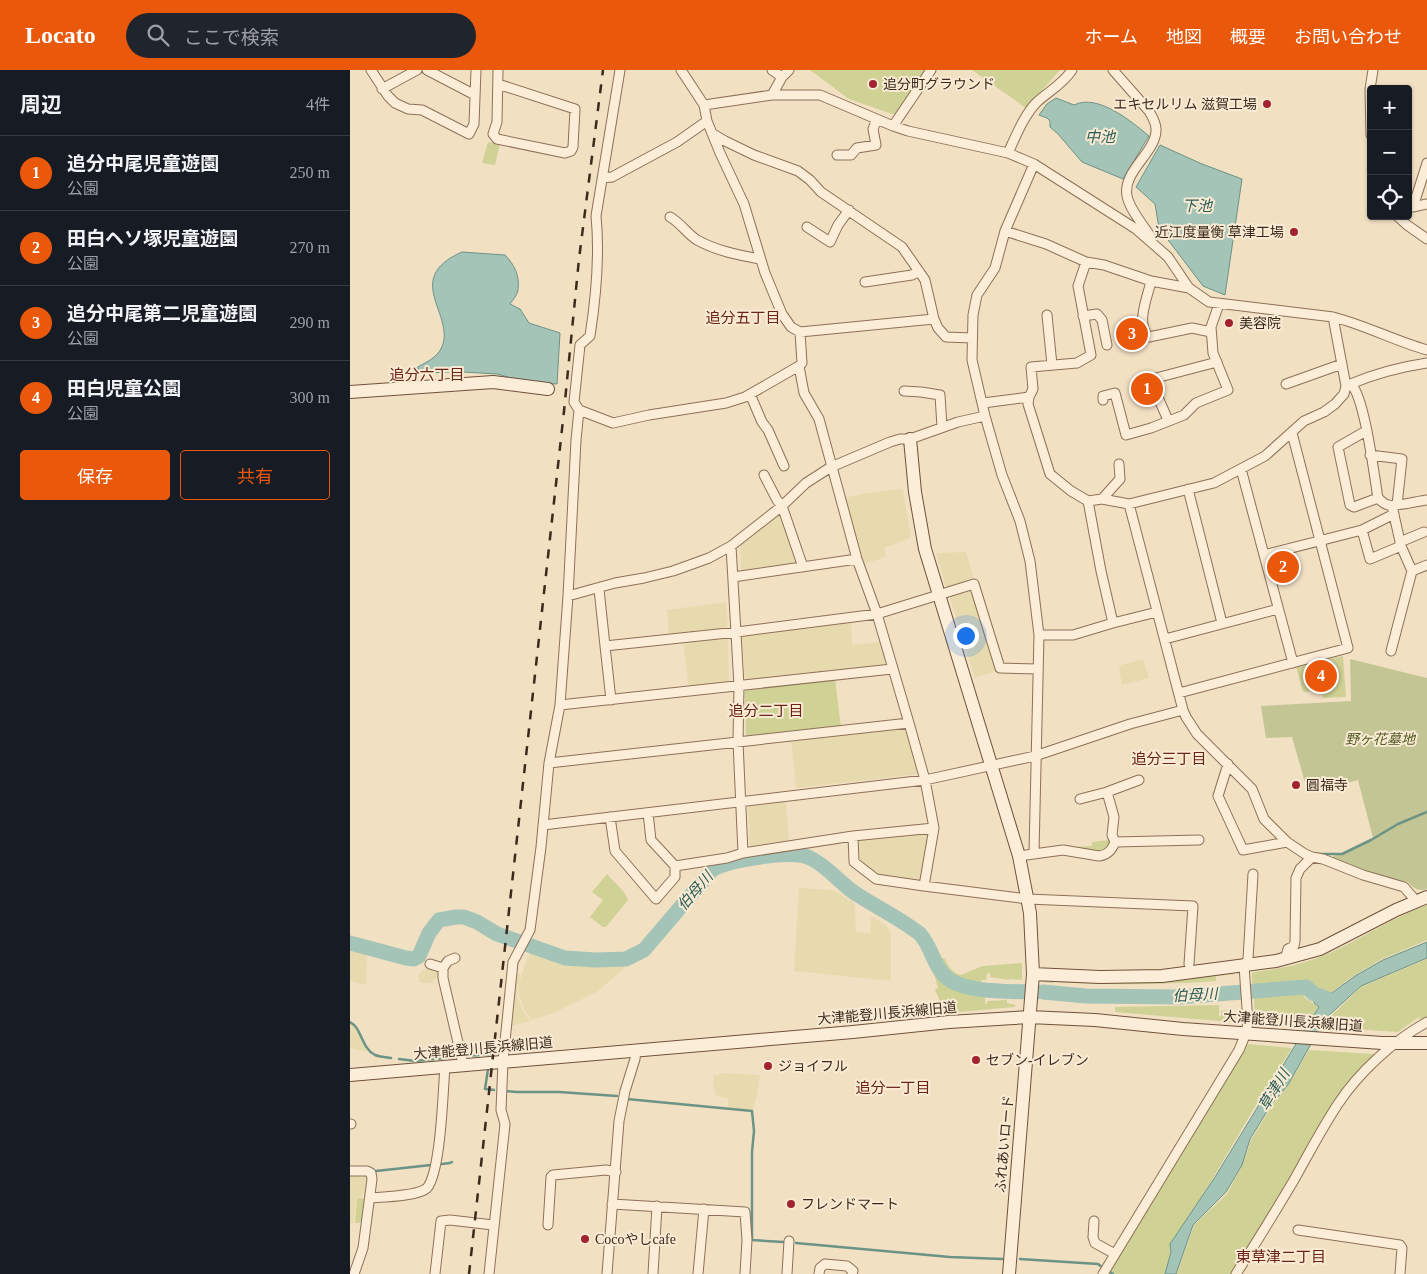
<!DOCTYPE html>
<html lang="ja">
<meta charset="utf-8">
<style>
body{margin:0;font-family:"Times New Roman","Noto Sans JP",serif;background:#20242c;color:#f1f3f6}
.controls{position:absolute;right:15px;top:15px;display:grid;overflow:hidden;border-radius:5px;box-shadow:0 1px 4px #0004}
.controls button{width:45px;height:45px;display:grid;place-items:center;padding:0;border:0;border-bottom:1px solid #363941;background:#171b24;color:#f1f3f6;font:25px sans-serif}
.you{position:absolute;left:615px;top:565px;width:18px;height:18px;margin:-12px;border:4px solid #fff;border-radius:50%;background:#1a73e8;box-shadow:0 0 0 8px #1a73e833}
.badge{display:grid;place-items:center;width:32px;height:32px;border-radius:50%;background:#ea580c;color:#fff;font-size:16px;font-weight:700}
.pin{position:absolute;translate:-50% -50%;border:2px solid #fff;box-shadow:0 1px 5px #0006}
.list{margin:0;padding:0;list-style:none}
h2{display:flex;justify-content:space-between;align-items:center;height:65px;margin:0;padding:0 20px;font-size:21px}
h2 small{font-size:16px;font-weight:400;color:#9ea1a6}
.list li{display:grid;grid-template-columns:32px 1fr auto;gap:15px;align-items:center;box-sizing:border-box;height:75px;padding:0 20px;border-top:1px solid #363941}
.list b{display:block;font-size:19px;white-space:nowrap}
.list p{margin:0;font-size:16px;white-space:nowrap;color:#9ea1a6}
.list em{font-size:16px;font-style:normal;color:#9ea1a6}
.actions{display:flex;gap:10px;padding:15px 20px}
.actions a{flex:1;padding:11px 0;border:1px solid #ea580c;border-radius:5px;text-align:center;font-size:18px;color:#ea580c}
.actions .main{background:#ea580c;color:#fff}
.icon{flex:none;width:28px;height:28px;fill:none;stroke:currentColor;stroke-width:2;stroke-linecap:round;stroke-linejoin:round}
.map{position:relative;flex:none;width:1077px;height:1204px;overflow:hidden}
header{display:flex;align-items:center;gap:30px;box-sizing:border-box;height:70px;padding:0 25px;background:#ea580c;color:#fff}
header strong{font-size:24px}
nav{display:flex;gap:28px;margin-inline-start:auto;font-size:18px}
.search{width:350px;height:45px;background:#20242c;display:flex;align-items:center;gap:12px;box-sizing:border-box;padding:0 18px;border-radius:28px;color:#9ea1a6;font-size:19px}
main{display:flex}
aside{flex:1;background:#171b24}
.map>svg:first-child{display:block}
.farmland{fill:#e8daaf}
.green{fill:#cfd195}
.cemetery{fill:#c3c595}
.water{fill:#a5c4b8;stroke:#6b9386}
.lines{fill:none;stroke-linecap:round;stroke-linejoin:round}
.stream{stroke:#6b9386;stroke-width:2.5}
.river{stroke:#a5c4b8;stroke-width:15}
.street-casing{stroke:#8d7058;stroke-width:11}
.secondary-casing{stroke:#6f513b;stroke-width:14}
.street{stroke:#fbedd7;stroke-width:9}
.secondary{stroke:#fbedd7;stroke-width:12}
.rail{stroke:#3c2a1d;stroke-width:2.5;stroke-dasharray:9 9;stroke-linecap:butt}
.poi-dot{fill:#a2232f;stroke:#f8ead3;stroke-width:2}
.labels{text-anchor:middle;stroke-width:4;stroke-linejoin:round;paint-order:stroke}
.poi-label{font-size:14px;fill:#3c2a1d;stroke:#f8ead3;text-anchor:start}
.park-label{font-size:14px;font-style:italic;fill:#515a22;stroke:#f8ead3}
.street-label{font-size:14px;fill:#3c2a1d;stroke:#f8ead3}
.water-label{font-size:15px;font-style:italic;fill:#2b5d56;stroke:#f8ead3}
.neighbourhood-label{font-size:15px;fill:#6c2319;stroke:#f8ead3}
</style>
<header>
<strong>Locato</strong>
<div class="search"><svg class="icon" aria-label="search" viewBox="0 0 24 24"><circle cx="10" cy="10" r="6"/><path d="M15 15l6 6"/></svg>ここで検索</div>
<nav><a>ホーム</a><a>地図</a><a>概要</a><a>お問い合わせ</a></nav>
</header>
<main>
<aside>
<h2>周辺<small>4件</small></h2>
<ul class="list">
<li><span class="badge">1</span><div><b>追分中尾児童遊園</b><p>公園</p></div><em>250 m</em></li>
<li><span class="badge">2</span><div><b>田白ヘソ塚児童遊園</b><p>公園</p></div><em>270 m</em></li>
<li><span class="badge">3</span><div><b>追分中尾第二児童遊園</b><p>公園</p></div><em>290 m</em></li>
<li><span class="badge">4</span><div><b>田白児童公園</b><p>公園</p></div><em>300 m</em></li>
</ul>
<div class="actions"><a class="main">保存</a><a>共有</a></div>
</aside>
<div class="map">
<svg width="1077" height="1204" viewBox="0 0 1077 1204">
<rect width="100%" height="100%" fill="#f2e0c3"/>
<!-- farmland -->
<path class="farmland" d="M550 419 553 420 561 468 534 478 536 487 514 494 494 428 517 423Z
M429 442 448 490 445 495 393 500 391 499 390 475Z
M616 482 624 510 599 518 596 517 586 483Z
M619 520 622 522 647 601 625 608 600 528 602 526Z
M376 532 378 555 376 558 319 565 317 540Z
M501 551 502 575 531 572 537 592 534 596 398 611 395 610 392 567 395 563Z
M375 566 378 568 379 612 339 618 333 571Z
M793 589 799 608 772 615 769 599 771 595Z
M554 657 557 658 569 704 446 718 441 670Z
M436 732 439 770 402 777 400 776 398 738 400 736Z
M575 762 579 764 572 809 569 812 528 805 510 790 508 773 510 769Z
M449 818 483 820 503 832 505 835 506 862 520 863 521 846 537 856 541 864V911L444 901Z
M0 881 17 884 16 915 0 911Z
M181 882 222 893 252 895 273 893 274 899 248 921 237 927 201 944 181 950 175 941 169 924V913L177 888Z
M80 896 90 899 91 907 83 909 84 913H70L68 906 70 903Z
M166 903 170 904 167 927 173 941 180 951 161 956Z
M0 953 4 955 19 982 0 978Z
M369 1003 410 1005 407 1025 403 1040 378 1038V1028L366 1026 363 1014 364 1005H369Z
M14 1103 19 1109 17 1124H12V1128L6 1127 4 1153H0V1104Z"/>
<!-- green -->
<path class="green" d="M460 0H577L545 45 499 29Z
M622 0H710L676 38Z
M138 72 150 74 145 95 132 93Z
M772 258 791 260 792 269 774 273Z
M803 306 806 329 794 334 786 310Z
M941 483 946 503 942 507 925 512 920 492 922 488Z
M993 586 996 627 973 628 971 617 959 619 960 622H953L946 596Z
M485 609 491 657 396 667 395 622 396 619Z
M759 770 760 776 753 781 721 779 722 777 742 776V772Z
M257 804 274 822 278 830 256 857H253L240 847 253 830 242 822Z
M1077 835V870L1032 889 1003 906 979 924 964 922 957 914 902 918V903L904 902C931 899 959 893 984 881 1016 866 1044 847 1077 835Z
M590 887 595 889C598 896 603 904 611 905L632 896 672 893V910L659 909V910L640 907V904L637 903 636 910H632L631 912C609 909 601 908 590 887Z
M1077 889V947L1071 951 1069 947 1048 962 973 957 977 950 1011 917Z
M882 901 884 904 866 906V911C812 915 758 915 704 912L703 913 693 912 692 910Z
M584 903C597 921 614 922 635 925V934H637V931L657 930V933L666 935 664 937 598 943C592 935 588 928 585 919L588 918Z
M945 920 954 922V927L968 937 956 955 912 951 905 942 903 922 921 925Z
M869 935V946H871V941L879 940 880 946 890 944 881 952 765 942V937Z
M897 974 942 978 903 1040 860 1113 820 1174V1183L815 1204H757Z
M959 980 1024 984 1004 1007 986 1032 881 1204H827L844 1155 877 1124 892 1096 901 1070 922 1036 938 1016Z
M7 1128 16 1129 14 1152 5 1153Z"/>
<!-- cemetery -->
<path class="cemetery" d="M1000 589 1077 608V819C1069 822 1063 818 1058 812 1032 810 1007 799 983 790V786L1005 779 1023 768 1008 710 958 723 942 667 916 668 911 636 1001 631Z"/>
<!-- water -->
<path class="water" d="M706 28 724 35C748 23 782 52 799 66L773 109 732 92 708 64 700 57V51L697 48 689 45 697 34Z
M810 75 852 94 892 109 875 225 853 216 809 158 805 134 786 117Z
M112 182 155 185C164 194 170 206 168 219 168 224 163 230 160 234L170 239 179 253 210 263 207 314 172 311 147 304 113 302 107 300 98 302 78 303 66 298C73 294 84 289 89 282 112 249 48 210 112 182Z
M1077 872V888L1011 916 975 949 938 1015 921 1035 900 1069 892 1095 876 1122 843 1155 826 1204H815L821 1182 820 1174 865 1107 963 946 969 937 964 933V924L979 925 1005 906 1033 890Z"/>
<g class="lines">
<!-- stream -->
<path class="stream" d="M964 784H992L1021 770 1048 754 1077 742
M0 952C12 958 11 978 25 985 30 987 36 987 41 988
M118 986 140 984
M49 989 65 991 105 987
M138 999 135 1019 144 1020
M154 1021 167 1022H209L267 1026
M277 1029 402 1041 404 1061 402 1082V1170L433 1172
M92 1094 100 1093 102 1092
M26 1101 81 1095
M446 1173 600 1187 652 1189
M670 1189 748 1194 752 1197
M760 1202 763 1204"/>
<!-- river -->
<path class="river" d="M0 873 56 888 64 889 69 886 79 863 89 850 106 847H114L127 852 147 864 215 888 246 890 276 889 294 880 363 799C381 790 442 779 460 788 478 796 491 815 508 825 528 838 551 849 570 864 581 876 583 893 593 904 609 924 663 921 687 922
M693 922 736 926 829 927 956 917 964 924 981 930"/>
<defs>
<path id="street" d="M21 0 38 26 45 33 58 39 72 40 119 64 124 54 126 0
M77 0 125 25
M270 0 246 146C250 186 246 227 240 266L230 275 224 332 229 340 263 353 299 345 376 333 395 327 449 296 452 293 450 262
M331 0 354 35 357 51 370 83 394 134 415 203 432 244 441 257 450 262 584 249 588 258 596 267 622 268
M422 0 432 7
M763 0 799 41C802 46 806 53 806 59 807 82 772 101 777 126 780 140 793 155 801 167
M148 14 225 39 223 77 221 81 215 83 147 69 143 64 147 52 148 0
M32 19 67 0
M422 25 432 7 439 0
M354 35 422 25H470L543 56 558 61 658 83 684 94 786 159 818 187 839 218
M543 56 581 0
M363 64 375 71 404 85 448 101 460 110 471 122 552 177 575 210 584 249
M1021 65 1020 19 1023 0
M658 83C666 66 674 45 687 32 699 21 713 14 722 0
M487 85H501L507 78 526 75 523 59 527 49
M1077 93 1063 137 1077 134
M684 94 655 161 645 198 627 225 623 245 622 290 635 346 652 405 670 451 680 491 689 565 684 783
M253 108 262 107 327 72 357 51
M1047 146 1057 155 1077 169
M320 147C331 153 337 164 347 170 367 181 388 185 410 189
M457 157 480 172 488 155 499 140
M655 161 696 174 736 192 754 195 801 211 839 218 859 232 983 247C1015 255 1045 271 1077 280
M736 192 728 216 741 285 727 293 681 297 683 319 679 327 678 334 700 404 721 421 738 431 751 501 763 553 807 542
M801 211C798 226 785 254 799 267L842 258 861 262
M515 212 562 205 569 201
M697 245 702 295
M733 246 747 244 752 250 757 275
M936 314 992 294
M1001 314C1015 328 1024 405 1028 428
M998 315C1024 304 1050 297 1077 293
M554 321 571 322 590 325 592 357
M400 324 412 352 418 360 434 396
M753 330V326L765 323 776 365 801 358 834 345 846 333 878 320 863 283 861 257 869 234
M633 333 679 327
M818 350 807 325 806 308 867 292
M1016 361 988 377 1000 435 1004 437 1028 428C1031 431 1035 435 1039 435 1044 437 1068 431 1077 430
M1020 385 1052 389 1047 435
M891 399 943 593
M414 405 427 430 432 436 453 497
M838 419 872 553
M752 429 770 409 769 394
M738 431 752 429 779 434 864 413 915 386 954 351 974 342 985 334 994 324 996 316 983 247
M779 434 833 640 836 647 847 664 902 719 914 749 937 772 955 784 962 787 973 789 1013 805 1054 817 1066 831
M1012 460 1020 489 1051 476
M1050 472 1074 462
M914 485 1012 460 1044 444
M1062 501 1077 495
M383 507 507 489
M249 519 255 576 387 562 527 544 624 514 650 598 688 599
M218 526 265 513 294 508 323 501 359 488 381 476 432 436 456 413 481 397 540 372 550 369H560L608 352 635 346
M689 565H723L763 553
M815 569 928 539
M255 576 261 630
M1041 581 1062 501 1051 476 1042 436
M829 623 998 578 942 363
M210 635 542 599
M559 653 575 710 584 758 574 816
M199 693 559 653 527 544 507 489 469 349 454 323 449 296
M878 694 868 726 893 780 937 772
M757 722 764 747 762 765 765 772
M730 729 757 722 789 710
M298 743 301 770 325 796 377 788 393 783 388 672 389 616 381 476
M260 747 265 781 306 829 325 807V796
M193 755 575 710 685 686 780 654 833 640
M503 766 504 792 526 809 574 816 678 829 843 836 839 894
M393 783 503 766 584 758
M669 786 713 780 749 786C758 785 762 780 765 772L849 770
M935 889 938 879 944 876 945 871 946 808 950 799 962 787
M80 894 93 898V908L113 994
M93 898 98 891 105 888
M0 1054H1
M0 1101H17L21 1103 22 1109 13 1178 4 1204
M20 1128C32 1127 69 1126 77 1118 91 1102 93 1020 95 996
M262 1134 395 1142 397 1170 395 1204
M744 1151 743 1167 745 1173 765 1184
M198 1155 201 1107 203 1105 256 1100 266 1102
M948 1160 1050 1175 1052 1178 1050 1204
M85 1204 91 1151 100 1150 143 1155
M139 1204 155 1054 151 1040 153 991 163 892 180 860 191 777 199 693 210 635 218 526 226 370 229 340
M257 1204 269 1051 275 1021 285 989 286 980
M303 1204 307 1136
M348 1204 354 1139
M437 1204 439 1171
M469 1204 470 1198 475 1194 497 1196 503 1201 502 1204
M753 1204 889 980 896 963 898 952 894 896 898 889 903 804
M886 1204C906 1173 925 1142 944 1110 958 1085 972 1058 988 1034 1009 1002 1043 971 1077 952"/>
<path id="secondary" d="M0 322 143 312 198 319
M560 369 565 422 575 479 669 786 680 843 683 904 659 1204
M683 904 750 907 812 906 926 891 970 879 1046 840 1077 827
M0 1005 503 962 599 952 679 947 745 950 833 959 1032 973H1077"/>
</defs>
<!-- street casing -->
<use href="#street" class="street-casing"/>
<!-- secondary casing -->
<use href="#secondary" class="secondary-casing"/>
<!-- street -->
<use href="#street" class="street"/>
<!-- secondary -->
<use href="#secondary" class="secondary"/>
<!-- rail -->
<path class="rail" d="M119 1204 214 341 229 189 253 0"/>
</g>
<!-- markers -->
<g class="poi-dot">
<circle cx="523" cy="14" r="5"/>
<circle cx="917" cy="34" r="5"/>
<circle cx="944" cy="162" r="5"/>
<circle cx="879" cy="253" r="5"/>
<circle cx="946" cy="715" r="5"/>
<circle cx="626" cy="990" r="5"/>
<circle cx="418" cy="996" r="5"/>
<circle cx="441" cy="1134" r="5"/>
<circle cx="235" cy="1169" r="5"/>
</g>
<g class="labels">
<!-- poi labels -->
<g class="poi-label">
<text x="533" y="19">追分町グラウンド</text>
<text x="907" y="39" text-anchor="end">エキセルリム 滋賀工場</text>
<text x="934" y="167" text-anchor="end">近江度量衡 草津工場</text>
<text x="889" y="258">美容院</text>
<text x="956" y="720">圓福寺</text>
<text x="636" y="995">セブン-イレブン</text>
<text x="428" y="1001">ジョイフル</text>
<text x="451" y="1139">フレンドマート</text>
<text x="245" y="1174">Cocoやしcafe</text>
</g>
<!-- park labels -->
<g class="park-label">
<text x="1030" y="674">野ヶ花墓地</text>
</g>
<!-- street labels -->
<g class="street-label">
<text transform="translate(537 943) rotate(-5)" y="5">大津能登川長浜線旧道</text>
<text transform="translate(943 951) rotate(4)" y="5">大津能登川長浜線旧道</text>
<text transform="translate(133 978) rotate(-5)" y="5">大津能登川長浜線旧道</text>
<text transform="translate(654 1074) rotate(-85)" y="5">ふれあいロード</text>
</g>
<!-- water labels -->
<g class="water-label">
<text x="750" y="72">中池</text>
<text x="847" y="141">下池</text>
<text transform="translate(345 821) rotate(-49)" y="5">伯母川</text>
<text transform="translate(845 925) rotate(-3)" y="5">伯母川</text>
<text transform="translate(924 1020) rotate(-59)" y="5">草津川</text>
</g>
<!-- neighbourhood labels -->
<g class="neighbourhood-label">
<text x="393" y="253">追分五丁目</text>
<text x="77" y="310">追分六丁目</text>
<text x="416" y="646">追分二丁目</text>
<text x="819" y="694">追分三丁目</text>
<text x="543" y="1023">追分一丁目</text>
<text x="931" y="1192">東草津二丁目</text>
</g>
</g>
</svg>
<div class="controls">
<button>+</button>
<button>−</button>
<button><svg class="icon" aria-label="locate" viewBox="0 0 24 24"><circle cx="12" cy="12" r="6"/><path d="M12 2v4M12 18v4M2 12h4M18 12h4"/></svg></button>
</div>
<div class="you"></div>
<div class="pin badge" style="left:797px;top:319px">1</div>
<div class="pin badge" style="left:933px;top:497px">2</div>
<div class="pin badge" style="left:782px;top:264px">3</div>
<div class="pin badge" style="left:971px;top:606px">4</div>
</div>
</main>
